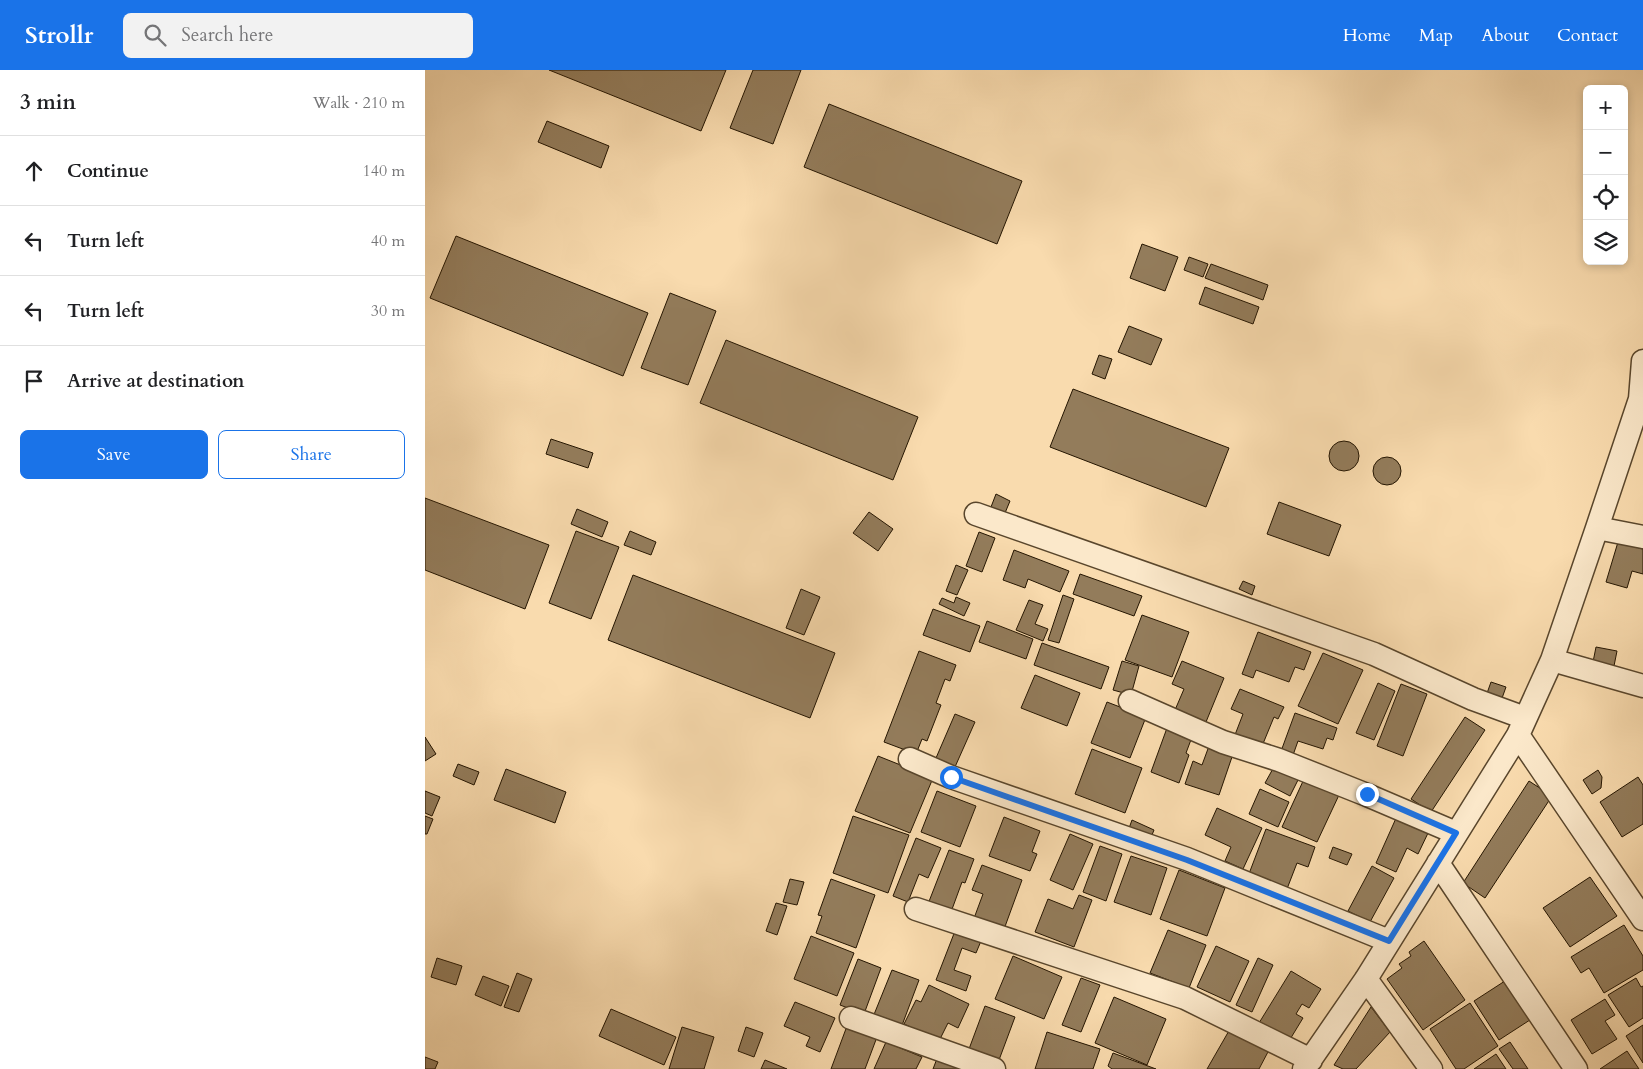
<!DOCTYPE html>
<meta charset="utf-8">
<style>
body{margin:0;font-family:Cardo,serif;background:#f2f2f2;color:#202124}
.controls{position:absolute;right:15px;top:15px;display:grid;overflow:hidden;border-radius:8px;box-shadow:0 2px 8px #0003}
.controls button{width:45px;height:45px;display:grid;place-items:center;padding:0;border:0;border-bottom:1px solid #e0e0e0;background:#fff;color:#202124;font:25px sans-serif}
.stop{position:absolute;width:15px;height:15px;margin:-11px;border:4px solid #1a73e8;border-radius:50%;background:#fff}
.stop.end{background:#1a73e8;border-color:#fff;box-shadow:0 1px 5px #0008}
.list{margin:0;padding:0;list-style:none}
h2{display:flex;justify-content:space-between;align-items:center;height:65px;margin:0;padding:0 20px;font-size:21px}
h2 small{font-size:16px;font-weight:400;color:#757577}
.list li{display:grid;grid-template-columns:32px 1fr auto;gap:15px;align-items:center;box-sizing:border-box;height:70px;padding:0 20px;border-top:1px solid #e0e0e0}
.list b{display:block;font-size:19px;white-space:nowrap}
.list em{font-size:16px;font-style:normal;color:#757577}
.actions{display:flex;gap:10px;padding:15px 20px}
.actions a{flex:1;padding:11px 0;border:1px solid #1a73e8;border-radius:8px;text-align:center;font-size:18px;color:#1a73e8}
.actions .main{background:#1a73e8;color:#fff}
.icon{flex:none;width:28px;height:28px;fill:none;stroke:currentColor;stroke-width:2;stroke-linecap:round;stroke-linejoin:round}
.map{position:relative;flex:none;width:1218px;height:999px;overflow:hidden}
header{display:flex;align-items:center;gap:30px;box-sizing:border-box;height:70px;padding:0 25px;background:#1a73e8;color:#fff}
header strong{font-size:24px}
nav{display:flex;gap:28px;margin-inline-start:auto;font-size:18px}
.search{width:350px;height:45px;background:#f2f2f2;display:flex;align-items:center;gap:12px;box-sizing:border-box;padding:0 18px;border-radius:8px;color:#757577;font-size:19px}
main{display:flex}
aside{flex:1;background:#fff}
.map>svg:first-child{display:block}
.building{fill:#937c5b;stroke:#241501}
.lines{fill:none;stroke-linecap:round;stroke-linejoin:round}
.minor-casing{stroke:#59462c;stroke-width:25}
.minor{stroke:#fbe8ca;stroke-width:22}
.route{stroke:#1a73e8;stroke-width:6}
</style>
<header>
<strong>Strollr</strong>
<div class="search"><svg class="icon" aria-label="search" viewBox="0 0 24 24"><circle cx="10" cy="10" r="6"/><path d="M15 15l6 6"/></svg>Search here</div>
<nav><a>Home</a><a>Map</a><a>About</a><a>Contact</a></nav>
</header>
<main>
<aside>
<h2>3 min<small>Walk · 210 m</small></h2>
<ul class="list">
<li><svg class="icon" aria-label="ahead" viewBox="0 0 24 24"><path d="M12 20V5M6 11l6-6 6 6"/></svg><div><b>Continue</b></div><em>140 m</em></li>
<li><svg class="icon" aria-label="left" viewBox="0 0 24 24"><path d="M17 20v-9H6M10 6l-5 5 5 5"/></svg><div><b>Turn left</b></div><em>40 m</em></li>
<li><svg class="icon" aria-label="left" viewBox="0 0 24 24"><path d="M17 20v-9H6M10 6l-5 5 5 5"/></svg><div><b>Turn left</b></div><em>30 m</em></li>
<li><svg class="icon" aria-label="arrive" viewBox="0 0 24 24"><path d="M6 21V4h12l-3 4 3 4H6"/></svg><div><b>Arrive at destination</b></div></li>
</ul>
<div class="actions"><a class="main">Save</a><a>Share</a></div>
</aside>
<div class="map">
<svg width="1218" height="999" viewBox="0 0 1218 999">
<rect width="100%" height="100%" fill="#f9dbae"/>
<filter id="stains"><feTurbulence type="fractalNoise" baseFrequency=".004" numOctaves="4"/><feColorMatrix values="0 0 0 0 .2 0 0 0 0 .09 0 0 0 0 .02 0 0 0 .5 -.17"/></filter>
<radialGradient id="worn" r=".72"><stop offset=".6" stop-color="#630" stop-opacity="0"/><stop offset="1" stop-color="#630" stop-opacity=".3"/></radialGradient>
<!-- building -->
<path class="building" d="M124 0H301L276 61Z
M328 0H376L348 74 305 58Z
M404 34 597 111 572 174 379 97Z
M122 51 184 76 176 98 113 72Z
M31 166 223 243 198 306 5 228Z
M717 174 753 187 740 221 705 208Z
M764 187 783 194 778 207 759 200Z
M786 194 843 215 838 230 780 208Z
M780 217 834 237 828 254 774 234Z
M245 223 291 241 263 315 216 298Z
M704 256 737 269 726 295 693 282Z
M301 270 493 347 468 410 275 333Z
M674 285 687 289 680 309 667 304Z
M648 319 804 378 781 437 625 377Z
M126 369 168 383 163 398 121 384Z
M904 386a15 15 0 1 1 30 0a15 15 0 1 1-30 0Z
M948 401a14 14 0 1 1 28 0a14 14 0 1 1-28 0Z
M571 424 585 431 580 443 566 437Z
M0 428 124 475 100 539 0 500Z
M854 432 916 455 904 486 842 464Z
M152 439 183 452 177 467 146 454Z
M444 442 468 459 453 481 428 463Z
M151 461 194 477 166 549 124 533Z
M205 461 231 472 226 485 199 475Z
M554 462 570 468 557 502 541 496Z
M1193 472 1218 479V504L1207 501 1202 518 1181 512Z
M589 480 644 501 635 522 603 509 600 518 578 510Z
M531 495 543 500 532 525 521 521Z
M655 504 717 526 709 546 648 524Z
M208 505 410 583 385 648 183 570Z
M818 511 830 516 827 525 814 519Z
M376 519 395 527 379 565 361 558Z
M638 525 649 529 634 573 623 570Z
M531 527 545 533 539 546 514 534 517 528 529 533Z
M604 530 618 535 610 554 623 559 618 571 591 560Z
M508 539 555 556 545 582 498 565Z
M717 545 764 562 747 607 700 590Z
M562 551 608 569 601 589 554 572Z
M833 562 886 582 879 600 870 597 864 612 831 600 828 608 817 604Z
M617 573 684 597 676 619 609 595Z
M1171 577 1192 581 1189 596 1168 592Z
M494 581 531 595 525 611 520 609 511 633 516 635 502 671 497 669 491 684 459 672Z
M898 583 938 600 913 654 873 636Z
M697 591 714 596 706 625 688 620Z
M757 591 799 608 781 652 750 640 759 619 747 614Z
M610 605 655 623 642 656 596 638Z
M1066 612 1081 617 1076 631 1061 626Z
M953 613 970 621 949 670 931 663Z
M976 614 1002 624 978 686 952 676Z
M815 619 859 637 853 649 849 647 835 681 808 670 818 644 806 639Z
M682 632 721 647 705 688 666 673Z
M870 643 912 658 908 670 902 668 898 679 873 671 867 688 855 684Z
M530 644 550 652 530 697 511 688Z
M1040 647 1060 660 1006 742 986 729Z
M742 658 767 667 761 683 764 685 754 713 726 702Z
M0 667 11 684 0 691Z
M784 676 808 684 794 725 760 714 768 691 777 695Z
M667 679 717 698 700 743 650 724Z
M453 686 508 708 485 763 430 741Z
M33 694 54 702 49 715 28 706Z
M850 695 874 708 865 726 840 713Z
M81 699 141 722 130 753 69 730Z
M1173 700 1177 707 1176 718 1167 724 1158 710Z
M1213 707 1218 715V754L1197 767 1175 732Z
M879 709 914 725 892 772 857 757Z
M1104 711 1127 726 1060 828 1038 813Z
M835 719 864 732 853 757 824 744Z
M0 721 15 727 7 746 0 743Z
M512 721 551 736 535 777 496 762Z
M792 738 837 758 818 799 800 791 806 777 780 765Z
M0 746 8 749 2 764H0Z
M428 746 484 765 463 823 408 803Z
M972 746 1004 761 993 784 982 778 971 802 951 793Z
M579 747 615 761 607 782 612 784 605 801 564 786Z
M707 750 729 760 725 770 703 761Z
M841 759 890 777 883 797 872 793 860 824 822 809Z
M645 764 668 774 648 820 625 810Z
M491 768 516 778 503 808 494 804 483 832 468 826Z
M675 776 697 784 681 831 658 822Z
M908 777 927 784 922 795 904 788Z
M524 780 549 789 540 813 537 812 526 842 503 834Z
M706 786 742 798 726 845 689 832Z
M557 795 597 810 578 862 548 851 558 824 547 820Z
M947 796 969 808 945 852 923 841Z
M754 800 800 818 782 866 735 849Z
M1165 807 1192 846 1145 877 1118 838Z
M365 809 379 812 372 835 358 832Z
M406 809 450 825 431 878 391 863 397 846 393 845Z
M654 825 667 830 649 877 610 862 623 829 648 839Z
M351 833 362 836 352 865 341 861Z
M1199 855 1218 886V900L1179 923 1164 898 1156 903 1146 887Z
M743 860 781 875 764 918 725 903Z
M530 861 556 871 551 883 537 878 529 900 546 906 541 921 511 910Z
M386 866 429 883 412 926 369 909Z
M999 871 1040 930 998 960 962 909 977 898 974 894 986 886 984 882Z
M791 876 824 891 805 932 772 917Z
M588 886 637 907 619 949 570 929Z
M12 888 37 896 31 915 6 907Z
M833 888 848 895 827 942 811 935Z
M433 889 456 898 439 944 415 935Z
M467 900 494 910 476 958 448 947Z
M866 901 896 919 884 938 877 934 871 944 878 948 864 971 834 953Z
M92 903 107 909 94 942 79 937Z
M58 906 84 916 76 936 50 925Z
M656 908 675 915 656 962 637 955Z
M1211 908 1216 917 1218 916V948L1204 957 1183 925Z
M1083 909 1108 948 1074 970 1049 931Z
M504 915 544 934 533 958 523 953 514 971 479 954 491 930 496 932Z
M689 927 741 949 722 995 670 973Z
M1180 929 1190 945 1180 951 1192 969 1167 984 1146 950Z
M370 932 410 948 395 982 381 976 385 967 359 956Z
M1045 933 1073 976 1039 999H1031L1005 959Z
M560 936 590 947 574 990 544 979Z
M946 937 965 962 931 999H918L909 995Z
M186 939 251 967 239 995 174 966Z
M1218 955V993L1201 966Z
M422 956 452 967 440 999H406Z
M257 957 289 967 279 999H244Z
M321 957 338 963 329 987 313 981Z
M805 959 844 980 834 999H782Z
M622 962 675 979 668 999H610Z
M461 972 497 987 491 999H449Z
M1085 972 1103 999H1088L1074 979Z
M1202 981 1214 999H1175Z
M688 983 731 999H687L683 996Z
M1071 984 1081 999H1049Z
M513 986 546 999H508Z
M0 987 13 992 10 999H0Z
M340 990 362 999H336Z"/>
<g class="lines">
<defs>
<path id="minor" d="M551 444 949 584 1048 629 1100 648
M1172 458 1218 467
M1127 590 1218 616
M705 631 798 672 854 690 942 725 1031 763
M1093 665 1218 849
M485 689 526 707 762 789 964 871
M1013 793 1151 999
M491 839 760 928 886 990
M941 909 1006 999
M426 948 569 999
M879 999 941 909 1093 665 1127 590 1172 458 1215 329 1218 291"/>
</defs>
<!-- minor casing -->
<use href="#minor" class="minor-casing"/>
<!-- minor -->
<use href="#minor" class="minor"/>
</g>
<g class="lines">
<!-- route -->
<path class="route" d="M526 707 762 790 964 871 1031 763 942 724"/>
</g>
<rect width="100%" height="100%" filter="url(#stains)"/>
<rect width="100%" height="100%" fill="url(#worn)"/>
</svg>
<div class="controls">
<button>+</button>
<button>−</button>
<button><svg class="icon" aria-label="locate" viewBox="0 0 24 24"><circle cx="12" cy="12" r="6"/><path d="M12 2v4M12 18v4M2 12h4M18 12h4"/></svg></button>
<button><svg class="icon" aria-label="layers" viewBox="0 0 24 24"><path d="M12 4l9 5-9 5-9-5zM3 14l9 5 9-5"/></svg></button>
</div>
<div class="stop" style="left:526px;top:707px"></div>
<div class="stop end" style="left:942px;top:724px"></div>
</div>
</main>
